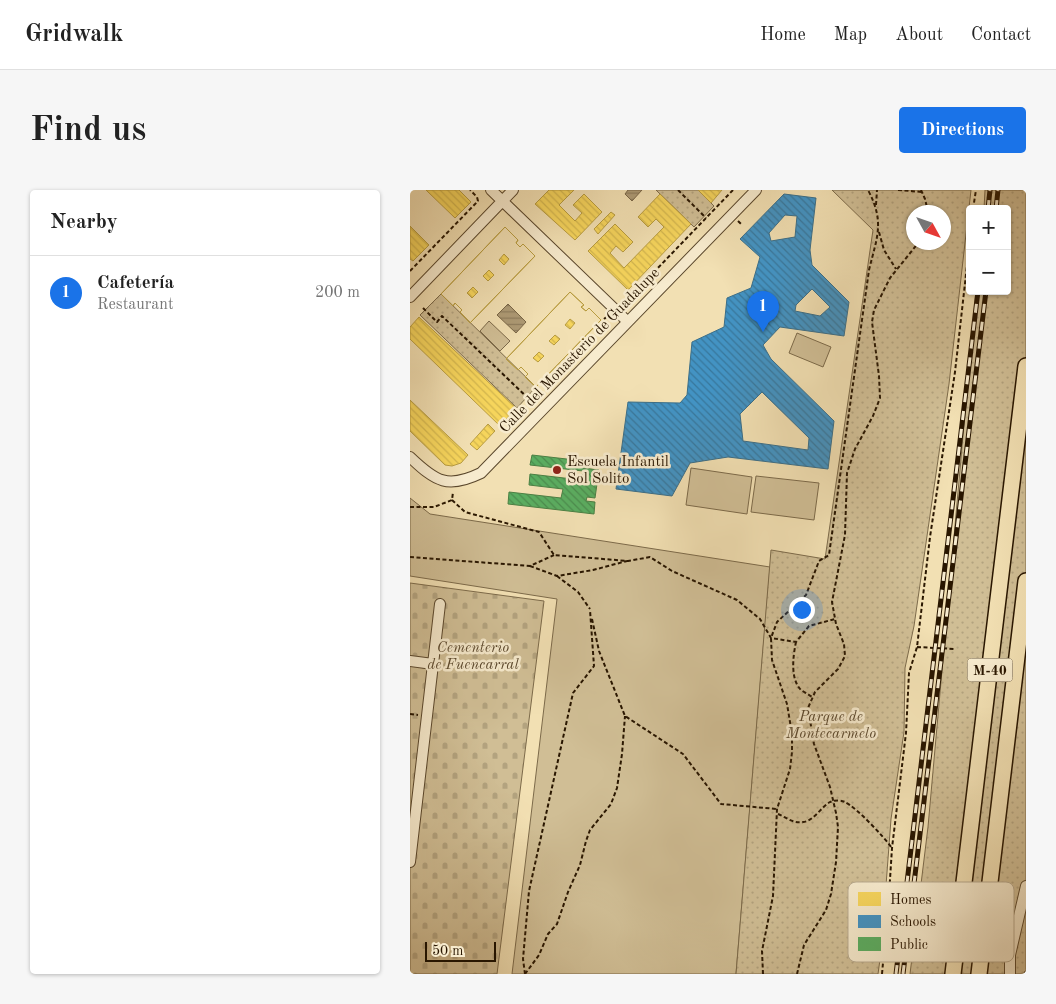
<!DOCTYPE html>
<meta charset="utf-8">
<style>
body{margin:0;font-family:"Old Standard TT",serif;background:#f6f6f6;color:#222}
.controls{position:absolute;right:15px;top:15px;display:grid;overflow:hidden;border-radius:5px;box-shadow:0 1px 4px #0004}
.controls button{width:45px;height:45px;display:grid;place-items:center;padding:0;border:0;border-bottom:1px solid #e0e0e0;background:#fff;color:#222;font:25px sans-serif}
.compass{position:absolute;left:496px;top:15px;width:45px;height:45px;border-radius:50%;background:#fff;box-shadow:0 1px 4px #0004;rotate:130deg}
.scale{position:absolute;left:15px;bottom:12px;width:71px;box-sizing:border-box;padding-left:5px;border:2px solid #291600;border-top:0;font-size:14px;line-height:18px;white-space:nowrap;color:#291600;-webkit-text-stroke:4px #f7ebce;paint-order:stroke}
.you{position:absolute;left:391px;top:419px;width:18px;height:18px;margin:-12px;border:4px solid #fff;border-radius:50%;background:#1a73e8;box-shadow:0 0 0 8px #1a73e833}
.badge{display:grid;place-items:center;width:32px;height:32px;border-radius:50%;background:#1a73e8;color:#fff;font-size:16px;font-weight:700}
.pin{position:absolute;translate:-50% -41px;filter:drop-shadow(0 1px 2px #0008)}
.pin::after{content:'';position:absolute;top:26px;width:18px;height:15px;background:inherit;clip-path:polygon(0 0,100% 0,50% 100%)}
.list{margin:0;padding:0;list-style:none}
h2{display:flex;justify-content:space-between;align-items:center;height:65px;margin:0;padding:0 20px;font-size:21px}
h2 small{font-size:16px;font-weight:400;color:#767676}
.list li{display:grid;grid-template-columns:32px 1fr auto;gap:15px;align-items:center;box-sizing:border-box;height:75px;padding:0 20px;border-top:1px solid #e0e0e0}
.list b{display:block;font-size:19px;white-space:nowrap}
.list p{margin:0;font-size:16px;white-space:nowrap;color:#767676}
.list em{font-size:16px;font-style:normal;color:#767676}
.map{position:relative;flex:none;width:616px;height:784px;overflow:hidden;border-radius:5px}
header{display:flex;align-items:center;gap:30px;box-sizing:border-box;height:70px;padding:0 25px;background:#fff;border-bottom:1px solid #e0e0e0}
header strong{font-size:24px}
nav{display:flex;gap:28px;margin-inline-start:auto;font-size:18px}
.intro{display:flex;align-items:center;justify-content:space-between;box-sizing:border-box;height:120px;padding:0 30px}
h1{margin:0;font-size:35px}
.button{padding:12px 22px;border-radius:5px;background:#1a73e8;color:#fff;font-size:18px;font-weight:700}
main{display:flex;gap:30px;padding:0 30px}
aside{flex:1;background:#fff;border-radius:5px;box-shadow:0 1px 4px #0004}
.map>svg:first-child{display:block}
.grass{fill:#d0be95;stroke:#7c6a4a}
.cemetery{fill:url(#cemetery-stones);stroke:#7c6a4a}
.park{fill:url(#park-dots);stroke:#7c6a4a;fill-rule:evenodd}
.water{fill:url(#water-rules);stroke:#796647}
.homes{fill:url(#homes-back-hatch);stroke:#b89c40;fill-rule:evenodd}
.schools{fill:url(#schools-back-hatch);stroke:#3b6e88;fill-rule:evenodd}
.public{fill:url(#public-back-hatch);stroke:#4b8044}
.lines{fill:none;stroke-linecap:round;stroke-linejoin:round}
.minor-casing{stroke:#5b482d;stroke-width:12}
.highway-casing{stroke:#291600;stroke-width:18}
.path{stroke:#291600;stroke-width:2;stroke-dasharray:4 2.5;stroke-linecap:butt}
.minor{stroke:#f7ebce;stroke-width:10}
.highway{stroke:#f2e0b3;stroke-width:15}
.rail-casing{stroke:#291600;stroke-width:5}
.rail{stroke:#f7ebce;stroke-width:3;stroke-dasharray:9;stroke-linecap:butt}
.poi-dot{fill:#8f2418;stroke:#f7ebce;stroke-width:2}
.labels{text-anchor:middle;stroke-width:5;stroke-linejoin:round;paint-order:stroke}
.shield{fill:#f7ebce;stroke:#67563e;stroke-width:1}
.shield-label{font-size:14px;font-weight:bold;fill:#291600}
.street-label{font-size:15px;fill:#291600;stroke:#f7ebce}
.poi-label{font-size:15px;fill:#291600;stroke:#f7ebce;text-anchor:start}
.park-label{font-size:15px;font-style:italic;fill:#5b482d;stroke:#f7ebce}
.key{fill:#f7ebce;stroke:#b9ab90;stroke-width:1}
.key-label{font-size:14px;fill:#291600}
</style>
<header>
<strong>Gridwalk</strong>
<nav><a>Home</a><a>Map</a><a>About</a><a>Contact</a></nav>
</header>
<div class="intro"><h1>Find us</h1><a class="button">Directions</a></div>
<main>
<aside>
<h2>Nearby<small></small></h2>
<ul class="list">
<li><span class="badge">1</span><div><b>Cafetería</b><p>Restaurant</p></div><em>200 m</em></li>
</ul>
</aside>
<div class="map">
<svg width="616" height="784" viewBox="0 0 616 784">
<defs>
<pattern id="cemetery-stones" width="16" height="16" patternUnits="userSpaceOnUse" patternTransform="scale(1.25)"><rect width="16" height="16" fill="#d0be95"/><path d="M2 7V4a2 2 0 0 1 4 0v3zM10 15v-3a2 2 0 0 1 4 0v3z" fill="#b3a37f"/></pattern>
<pattern id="park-dots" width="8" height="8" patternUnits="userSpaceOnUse" patternTransform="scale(1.25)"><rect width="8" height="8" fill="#d0be95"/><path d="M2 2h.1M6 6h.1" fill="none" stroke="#b3a37f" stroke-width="1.8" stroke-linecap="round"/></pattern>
<pattern id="water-rules" width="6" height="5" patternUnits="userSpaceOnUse" patternTransform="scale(1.25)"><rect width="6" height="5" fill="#ae9b76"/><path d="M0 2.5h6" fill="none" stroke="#8e7d5e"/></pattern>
<pattern id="homes-back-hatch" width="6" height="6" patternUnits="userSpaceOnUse" patternTransform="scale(1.25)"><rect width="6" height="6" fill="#f6d55c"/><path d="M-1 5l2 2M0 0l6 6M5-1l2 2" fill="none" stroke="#d3b64e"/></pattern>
<pattern id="schools-back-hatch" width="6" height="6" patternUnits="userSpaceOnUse" patternTransform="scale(1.25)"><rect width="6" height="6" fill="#4393c3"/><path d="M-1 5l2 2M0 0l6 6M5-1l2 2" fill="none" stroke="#38779c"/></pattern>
<pattern id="public-back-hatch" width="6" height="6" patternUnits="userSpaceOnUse" patternTransform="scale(1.25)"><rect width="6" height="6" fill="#5aae61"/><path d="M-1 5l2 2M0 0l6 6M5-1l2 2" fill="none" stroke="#4a8d4e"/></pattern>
</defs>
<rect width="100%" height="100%" fill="#f2e0b3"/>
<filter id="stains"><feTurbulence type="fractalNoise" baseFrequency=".004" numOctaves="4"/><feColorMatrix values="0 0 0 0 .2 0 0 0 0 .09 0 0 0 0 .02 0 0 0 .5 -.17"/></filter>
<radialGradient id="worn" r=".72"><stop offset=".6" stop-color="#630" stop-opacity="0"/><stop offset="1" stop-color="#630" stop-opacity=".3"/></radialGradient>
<!-- grass -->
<path class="grass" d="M79 131 100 151 90 161 70 141Z
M387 143 421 157 413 177 379 163Z
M281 278 342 287 337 324 276 315Z
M346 286 409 293 404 330 341 322Z
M0 308 20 324 360 377 326 784H102L147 409 0 386Z"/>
<!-- cemetery -->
<path class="cemetery" d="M0 393 134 411 87 784H0Z"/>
<!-- park -->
<path class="park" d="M246 0H288L304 16 284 37Z
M422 0H561L539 194 504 436 495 478 494 542 481 629 471 762 468 784H326L361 360 415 369 463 40ZM503 22H534V52H503Z
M575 0H616V784H500L518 637 566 101H597V19H574Z
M31 104 126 197 107 218 10 125Z"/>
<!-- water -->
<path class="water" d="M218 0H232L222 11 215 4Z
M98 114 116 132 106 143 87 125Z"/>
<!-- homes -->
<path class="homes" d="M16 0H49L61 12 45 28Z
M139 0H164L149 15 165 31 172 23 163 15 174 4 192 22 165 50 125 14Z
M288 0H312L301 13Z
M250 4 281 34 218 100 178 61 205 34 223 52 213 62 206 56 200 63 214 78 254 37 246 29 238 37 228 27Z
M201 22 205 25 188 44 184 39Z
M0 36 19 55 3 71 0 69Z
M95 37 108 50 106 53 110 57 113 54 125 66 60 133 50 122 52 120 45 113 43 116 31 104ZM94 64 99 69 94 75 89 70ZM79 80 84 85 78 91 73 86ZM63 97 68 102 62 108 57 103Z
M95 37 108 50 106 53 110 57 113 54 125 66 60 133 50 122 52 120 45 113 43 116 31 104Z
M160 102 174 115 171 117 176 121 179 118 191 130 126 197 115 187 118 184 111 177 108 180 96 169ZM160 129 165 133 160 139 155 135ZM145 145 150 149 144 155 139 151ZM129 162 134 166 128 172 123 168Z
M160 102 174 115 171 117 176 121 179 118 191 130 126 197 115 187 118 184 111 177 108 180 96 169Z
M9 127 106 218 90 236 0 149V137Z
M0 210 58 265 51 273 42 276 35 275 0 241Z
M78 234 85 241 67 260 60 254Z"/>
<!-- schools -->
<path class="schools" d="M374 4 406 8 400 60 402 75 439 112 434 146 370 137 353 155 361 169 424 231 418 279 318 267 280 273 262 306 206 299 218 212 270 213 277 205 282 152 314 137 317 108 341 98 350 67 330 49ZM375 25 387 26 385 47 361 51 359 43ZM402 99 420 117 410 126 385 121 386 115ZM352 202 399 248 398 260 333 251 330 224Z"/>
<!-- public -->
<path class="public" d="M122 265 174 271 173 278 189 280 185 308 177 307 176 311 185 312 184 324 98 314 99 302 151 308 153 299 119 295 120 284 171 290 173 281 120 275Z"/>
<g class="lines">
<defs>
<path id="minor" d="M81 0 217 131
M0 107 103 0
M0 267C26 292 38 299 71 283L346 0
M0 471 23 474
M0 672 30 414
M600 784V765L616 696"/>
<path id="highway" d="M543 784 616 176
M569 784 616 391"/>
</defs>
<!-- minor casing -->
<use href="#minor" class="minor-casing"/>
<!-- highway casing -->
<use href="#highway" class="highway-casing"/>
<!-- path -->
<path class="path" d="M268 0 296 28
M488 0 512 2
M511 0 515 9 518 22
M466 15 467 0
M563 19 566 0
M328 31 332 35
M469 42 474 60 486 79
M0 81 68 11 67 7 60 0
M211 113 215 109H218L323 0
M13 118 27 132 32 126 120 210
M194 129 199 125
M194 133 199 139
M126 204 131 209
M42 310 55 322 129 342 144 365 218 371 240 367 262 381 327 410 350 429 361 448 386 452 399 436 425 429
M0 317H24L42 310 43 302
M0 367 120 376 144 365
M120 376 147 386 183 380 217 371
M147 386 168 402 180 419
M182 429 189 461 215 526 273 564 311 614 367 619
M386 452C383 466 380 489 391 500 394 502 398 504 402 507
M507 457 545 459
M0 524 8 525
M368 624C376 627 383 634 393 632 404 631 411 617 420 612 425 610 431 610 435 612 447 618 474 647 482 658
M115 784 113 769 119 701 163 503 184 476 180 420
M115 784 129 765 138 744 147 734 158 702 170 675 176 651 180 640 201 614 207 598 212 564 215 526
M353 784 352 761 363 706 367 619 380 579 382 562V544L377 514 362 470 361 448 367 432 396 405 409 371 419 365 459 80C467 47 475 32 458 0
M387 784 394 755 416 720 421 704 426 672 428 637 426 623 420 597 404 554 398 518 405 502 428 479 435 466 434 454 426 434 422 412 435 345 437 283 445 259 463 226 470 208 469 186 462 132 464 120 480 88 509 52
M472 784 479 705 482 658 496 543 499 483 507 457 520 347 545 182 560 49
M614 784 616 781"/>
<!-- minor -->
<use href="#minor" class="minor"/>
<!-- highway -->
<use href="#highway" class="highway"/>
<defs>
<path id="rail" d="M578 19 580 0
M586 19 588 0
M486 784 568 101
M493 784 576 101"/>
</defs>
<!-- rail casing -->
<use href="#rail" class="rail-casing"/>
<!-- rail -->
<use href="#rail" class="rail"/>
</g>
<!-- markers -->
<circle class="poi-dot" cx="147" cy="280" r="5"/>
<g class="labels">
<!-- shield labels -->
<rect class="shield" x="557.5" y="468.5" width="45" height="23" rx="4"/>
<g class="shield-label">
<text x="580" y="485">M-40</text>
</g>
<!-- street labels -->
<g class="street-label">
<text transform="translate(169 160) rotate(-46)" y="5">Calle del Monasterio de Guadalupe</text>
</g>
<!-- poi labels -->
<g class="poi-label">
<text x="157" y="276">Escuela Infantil<tspan x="157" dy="17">Sol Solito</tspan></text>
</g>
<!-- park labels -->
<g class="park-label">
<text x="63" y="462">Cementerio<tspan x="63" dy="17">de Fuencarral</tspan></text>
<text x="421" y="531">Parque de<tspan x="421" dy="17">Montecarmelo</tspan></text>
</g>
</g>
<!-- legend -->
<rect x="438" y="692" width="166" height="80" rx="8" class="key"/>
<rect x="448" y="702" width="23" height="14" fill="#f6d55c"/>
<rect x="448" y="725" width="23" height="13" fill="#4393c3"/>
<rect x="448" y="747" width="23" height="14" fill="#5aae61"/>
<g class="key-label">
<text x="480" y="714">Homes</text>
<text x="480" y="736">Schools</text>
<text x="480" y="759">Public</text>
</g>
<rect width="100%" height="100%" filter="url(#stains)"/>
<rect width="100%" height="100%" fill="url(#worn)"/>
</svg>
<div class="controls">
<button>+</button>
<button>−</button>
</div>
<svg class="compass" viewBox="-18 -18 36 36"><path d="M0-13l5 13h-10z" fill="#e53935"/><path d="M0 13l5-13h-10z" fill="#767676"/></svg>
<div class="scale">50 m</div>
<div class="you"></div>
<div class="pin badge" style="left:353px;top:142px">1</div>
</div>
</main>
